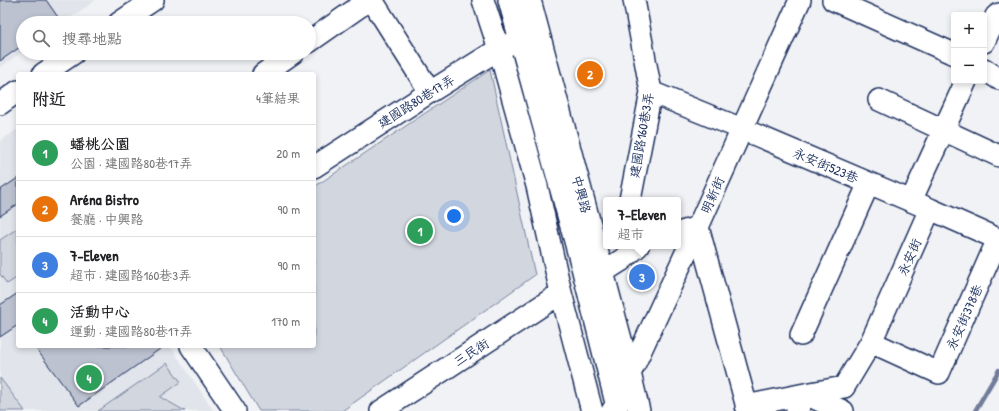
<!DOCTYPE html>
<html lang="zh-TW">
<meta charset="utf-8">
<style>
body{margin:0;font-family:"Patrick Hand","LXGW WenKai TC",sans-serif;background:#f2f2f2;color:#202124}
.controls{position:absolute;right:12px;top:12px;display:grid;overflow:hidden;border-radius:4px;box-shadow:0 2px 6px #0003}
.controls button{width:36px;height:36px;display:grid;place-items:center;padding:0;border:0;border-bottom:1px solid #e0e0e0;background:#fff;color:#202124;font:20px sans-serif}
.you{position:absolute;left:454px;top:216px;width:14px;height:14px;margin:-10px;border:3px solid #fff;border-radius:50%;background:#1a73e8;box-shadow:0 0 0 6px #1a73e833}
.badge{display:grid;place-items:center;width:26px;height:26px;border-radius:50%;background:#7c3aed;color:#fff;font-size:13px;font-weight:700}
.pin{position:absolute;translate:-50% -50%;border:2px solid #fff;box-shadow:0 1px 4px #0006}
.popup{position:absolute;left:603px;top:197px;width:78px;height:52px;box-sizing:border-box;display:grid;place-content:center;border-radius:4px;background:#fff;filter:drop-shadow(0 1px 3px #0005);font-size:13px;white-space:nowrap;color:#757577}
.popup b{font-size:15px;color:#202124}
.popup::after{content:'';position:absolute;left:50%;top:100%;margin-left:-8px;border:8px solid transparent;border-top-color:#fff}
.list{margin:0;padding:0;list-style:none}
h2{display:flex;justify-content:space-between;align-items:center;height:52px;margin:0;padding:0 16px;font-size:17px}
h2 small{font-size:13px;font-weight:400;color:#757577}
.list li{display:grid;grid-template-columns:26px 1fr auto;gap:12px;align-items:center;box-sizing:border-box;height:56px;padding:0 16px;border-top:1px solid #e0e0e0}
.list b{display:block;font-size:15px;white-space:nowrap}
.list p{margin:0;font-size:13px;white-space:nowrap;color:#757577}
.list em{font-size:13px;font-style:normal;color:#757577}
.icon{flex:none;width:22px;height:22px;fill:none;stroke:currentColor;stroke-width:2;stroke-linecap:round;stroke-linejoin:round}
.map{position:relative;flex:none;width:999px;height:411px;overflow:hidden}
.search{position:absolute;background:#fff;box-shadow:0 2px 6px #0003;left:16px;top:16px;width:300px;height:44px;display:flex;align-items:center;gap:10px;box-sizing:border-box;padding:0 14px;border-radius:22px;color:#757577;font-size:15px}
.panel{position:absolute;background:#fff;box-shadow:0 2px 6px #0003;left:16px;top:72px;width:300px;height:276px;border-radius:4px}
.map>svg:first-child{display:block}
.built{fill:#e1e4ea}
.green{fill:#d2d6df;stroke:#76829e}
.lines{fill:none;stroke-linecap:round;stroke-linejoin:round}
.stream{stroke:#707c9a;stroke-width:4.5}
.building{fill:#bcc2d0;stroke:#1b2f5e}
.minor-casing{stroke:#1b2f5e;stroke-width:24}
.minor{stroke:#fff;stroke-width:21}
.labels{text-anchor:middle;stroke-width:3;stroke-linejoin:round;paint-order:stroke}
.street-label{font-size:13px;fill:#1b2f5e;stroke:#fff}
</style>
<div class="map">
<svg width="999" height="411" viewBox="0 0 999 411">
<rect width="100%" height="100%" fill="#f1f2f5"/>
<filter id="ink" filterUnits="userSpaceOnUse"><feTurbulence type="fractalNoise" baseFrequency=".025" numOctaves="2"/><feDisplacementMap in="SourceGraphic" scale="8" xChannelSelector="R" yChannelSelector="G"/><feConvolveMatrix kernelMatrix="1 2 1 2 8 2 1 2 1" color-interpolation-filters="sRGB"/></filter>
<g filter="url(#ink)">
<!-- built -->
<path class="built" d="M0 0H96L63 23H23V51L0 68Z
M18 129V346H170L214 411H0V141Z"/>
<!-- green -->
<path class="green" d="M490 70 535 275 342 411H259L220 346H314V187Z
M18 228V277L7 284 0 274V240Z
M167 363 181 382 160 397 185 411H98Z
M0 378 25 411H0Z"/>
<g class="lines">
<!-- stream -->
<path class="stream" d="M975 411 999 370"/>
</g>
<!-- building -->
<path class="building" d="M0 0H46L60 20 56 23H23V45L0 61Z
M18 178V204L0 216V190Z
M18 293V325L0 337V305Z
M34 346H158L160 349 79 406Z"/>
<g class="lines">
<defs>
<path id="minor" d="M372 0 430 92
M483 0 499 49 537 186 561 293 592 411
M509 0 581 263 617 407
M530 0 630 373 639 411
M833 0 954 54
M119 23 153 0
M309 42 369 0
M984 42 996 16 999 14
M984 69 999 79
M43 74 74 53
M263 74 293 53
M651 92 742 129 930 209 871 342 844 387 805 394 797 411
M879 100 999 156
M0 104 18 91
M314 167 430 92 499 49 510 44
M630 200 651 92 634 0
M911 201 966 81
M678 233 698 227 748 411
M603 272 622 260 638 246
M801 335 869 183
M871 342 939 373 998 239 930 209
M191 346 235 411
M746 406 805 394 843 411
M381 411 561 293
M612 411 617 404 623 389 698 227 800 0"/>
</defs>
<!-- minor casing -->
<use href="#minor" class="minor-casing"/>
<!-- minor -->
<use href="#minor" class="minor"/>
</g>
</g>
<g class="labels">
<!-- street labels -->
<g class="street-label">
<text transform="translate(416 101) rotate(-32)" y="5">建國路80巷17弄</text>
<text transform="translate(641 135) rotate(-80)" y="5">建國路160巷3弄</text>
<text transform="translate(826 165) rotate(23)" y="5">永安街523巷</text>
<text transform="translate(582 194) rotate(75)" y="5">中興路</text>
<text transform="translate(712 195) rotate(-66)" y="5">明新街</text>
<text transform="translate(909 257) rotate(-66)" y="5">永安街</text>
<text transform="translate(964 317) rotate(-66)" y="5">永安街378巷</text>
<text transform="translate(471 352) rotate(-33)" y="5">三民街</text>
</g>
</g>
</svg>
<div class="controls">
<button>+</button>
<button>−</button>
</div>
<div class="you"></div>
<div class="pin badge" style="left:420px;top:231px;background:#2e9e5b">1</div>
<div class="pin badge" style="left:590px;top:74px;background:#e8710a">2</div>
<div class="pin badge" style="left:642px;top:277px;background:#3f7fe0">3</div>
<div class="popup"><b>7-Eleven</b>超市</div>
<div class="pin badge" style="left:89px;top:378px;background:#2e9e5b">4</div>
<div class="search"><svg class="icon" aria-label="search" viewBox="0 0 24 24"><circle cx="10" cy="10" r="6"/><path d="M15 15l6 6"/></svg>搜尋地點</div>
<section class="panel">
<h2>附近<small>4筆結果</small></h2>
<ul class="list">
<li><span class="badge" style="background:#2e9e5b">1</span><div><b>蟠桃公園</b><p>公園 · 建國路80巷17弄</p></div><em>20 m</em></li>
<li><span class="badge" style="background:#e8710a">2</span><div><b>Aréna Bistro</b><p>餐廳 · 中興路</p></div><em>90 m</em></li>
<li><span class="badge" style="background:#3f7fe0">3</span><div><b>7-Eleven</b><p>超市 · 建國路160巷3弄</p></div><em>90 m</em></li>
<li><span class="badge" style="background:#2e9e5b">4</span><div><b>活動中心</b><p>運動 · 建國路80巷17弄</p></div><em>170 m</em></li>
</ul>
</section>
</div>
